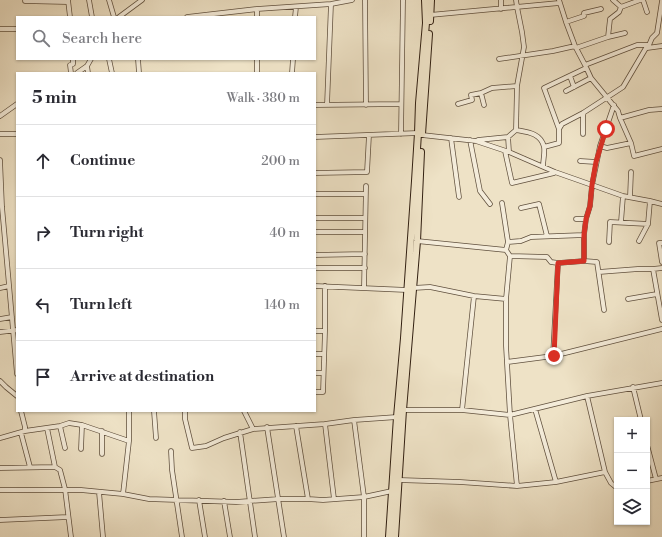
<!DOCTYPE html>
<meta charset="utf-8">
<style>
body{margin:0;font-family:"Libre Bodoni",serif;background:#f7f7f7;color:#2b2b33}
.controls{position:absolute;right:12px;bottom:12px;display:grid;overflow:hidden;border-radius:0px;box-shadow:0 1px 3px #0004}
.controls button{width:36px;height:36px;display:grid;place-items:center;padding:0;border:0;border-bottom:1px solid #e1e1e2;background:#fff;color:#2b2b33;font:20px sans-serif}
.stop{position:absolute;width:12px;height:12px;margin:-9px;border:3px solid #d93025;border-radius:50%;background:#fff}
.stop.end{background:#d93025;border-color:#fff;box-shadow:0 1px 4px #0008}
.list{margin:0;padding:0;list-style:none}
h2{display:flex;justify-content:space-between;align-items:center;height:52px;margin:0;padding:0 16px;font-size:17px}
h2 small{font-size:13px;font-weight:400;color:#7c7c81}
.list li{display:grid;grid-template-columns:26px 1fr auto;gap:12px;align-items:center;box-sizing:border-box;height:72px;padding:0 16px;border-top:1px solid #e1e1e2}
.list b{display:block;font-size:15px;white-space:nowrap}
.list em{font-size:13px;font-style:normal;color:#7c7c81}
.icon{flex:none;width:22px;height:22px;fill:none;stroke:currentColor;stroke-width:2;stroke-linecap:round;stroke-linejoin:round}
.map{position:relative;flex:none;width:662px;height:537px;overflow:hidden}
.search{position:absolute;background:#fff;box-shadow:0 1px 3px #0004;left:16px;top:16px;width:300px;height:44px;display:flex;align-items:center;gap:10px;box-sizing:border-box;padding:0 14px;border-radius:0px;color:#7c7c81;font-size:15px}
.panel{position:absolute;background:#fff;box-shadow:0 1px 3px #0004;left:16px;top:72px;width:300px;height:340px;border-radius:0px}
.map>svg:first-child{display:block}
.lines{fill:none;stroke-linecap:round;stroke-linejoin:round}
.street-casing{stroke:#60503e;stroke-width:5.5}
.primary-casing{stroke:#311f11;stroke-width:8}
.street{stroke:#f4ecda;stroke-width:4}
.primary{stroke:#eee2c6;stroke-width:6}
.route{stroke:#d93025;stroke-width:5}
</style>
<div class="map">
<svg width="662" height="537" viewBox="0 0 662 537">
<rect width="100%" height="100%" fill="#eee2c6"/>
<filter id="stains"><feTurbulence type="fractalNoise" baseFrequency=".005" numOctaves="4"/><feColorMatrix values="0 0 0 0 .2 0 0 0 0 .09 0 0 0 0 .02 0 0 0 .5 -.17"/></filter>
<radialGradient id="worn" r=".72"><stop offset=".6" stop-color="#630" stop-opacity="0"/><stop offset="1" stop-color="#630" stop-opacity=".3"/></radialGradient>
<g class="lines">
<defs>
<path id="street" d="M68 0 70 17
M89 0 92 17
M109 0 114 17
M365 0 366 105
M559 0 566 22 575 46 585 65 591 78 618 111 620 118 631 143 634 156 662 149
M613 0 621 7
M643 0 647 12
M25 1 68 2
M501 9V0
M430 15 559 3
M119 17 142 0
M187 17 257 9 331 4 352 0
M257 17V9
M295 17 296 7
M566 22 584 16V13L601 9
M0 29H17
M608 37 610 19 619 12 621 7 640 0
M576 48 608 37 625 33
M647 48 662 46
M109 59 112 73
M138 59 139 73
M257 59V73
M499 59 553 51 575 46
M585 65 637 45H649
M87 66 88 73
M71 73 70 65 73 64V59
M77 73 87 66 91 59
M292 73 293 59
M570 76 574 87
M566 91 591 78
M481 93 484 105
M458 104 472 100 471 95 481 93 492 88 517 86
M315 105 401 104
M327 105 331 4
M583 113V134
M0 116 17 104
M620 118 649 110 662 109
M559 129 562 124 583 113 623 87 646 48 649 45 652 38 657 33 662 1
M516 130 517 86 524 47 522 32 517 7 516 0
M0 134H17
M401 134 403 0
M422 135 476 141 509 152 555 172 592 185 623 196 650 201 662 204
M315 137 418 133
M508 137 509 152
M451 138 459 197
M470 140 480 191 490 204
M478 140 508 137 516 130C527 132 541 133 544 147 545 153 543 161 543 166
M600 146 607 148 631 143
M544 147 559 143V129L544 88 586 68
M505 151 512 183 554 173
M0 160 2 207 17 374
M580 161 596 162
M315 173 367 172 369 135
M315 194H365
M630 197 631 172
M502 203 508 242 506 250 510 256 506 299V346L510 415 517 486
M521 208 539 204 547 236
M315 218H365
M576 219H586
M621 222 623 196
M315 232H365
M417 241 506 250
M639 241 648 224 650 201
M508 242 521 241 531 237 584 235
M609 242 610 222 648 224
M662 243H659L662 262
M315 255 365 254
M510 256 547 257 551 262 558 263 584 261 597 262 604 310
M584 261V235L586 219 590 206 592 185 600 146 614 105
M315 268H365
M653 269 662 320
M599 272 638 269H653L662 268
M315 286 407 290
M0 288 9 286
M364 288 366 186
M413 288 430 287 474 296 506 299
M628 299 657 294
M0 319 12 317
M315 331H325
M0 332 17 330
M315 354H324
M553 356 558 263
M507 362 553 356 662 329
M315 373H323
M0 381 6 387 17 396
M633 387 641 420
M315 392H323L325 331V286
M587 396 605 472 611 483 617 488
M535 409 556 482
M403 410H462L510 415 587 396 662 383
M462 410 474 296
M21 411 25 427V431
M154 411 156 438
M185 411V419L192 448 206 446 224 438 253 429 325 424 334 499
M244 411 253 429
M325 424 354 420
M60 426 65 448
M296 426 308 499
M267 427 284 537
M47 428 55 467 60 470 65 489 71 537
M240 432 255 537
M21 433 30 467
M0 438 25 431 60 426 69 423 82 425 129 441
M647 445 656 479
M81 449 82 425
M171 451 172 470 182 537
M102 454V431
M0 468 55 467
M399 480 460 482 517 486 556 482 605 472
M647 481 662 478
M0 490H81L123 494 149 499 236 502 279 499H308L323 500 364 497 392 491
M99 492 103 537
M123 494 129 441V411
M199 500 205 537
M224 501 230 537
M0 520 68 517
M364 537V497L354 420 397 417"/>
<path id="primary" d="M430 21 431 0
M422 134 429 34
M389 537 397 417 404 338 415 181 418 133 419 103 426 23 425 0
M395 537 403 410 417 241 421 152"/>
</defs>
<!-- street casing -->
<use href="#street" class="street-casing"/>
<!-- primary casing -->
<use href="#primary" class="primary-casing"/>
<!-- street -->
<use href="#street" class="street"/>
<!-- primary -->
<use href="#primary" class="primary"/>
</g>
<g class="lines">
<!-- route -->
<path class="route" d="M554 356 558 263 584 261V235L586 219 590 206 592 185 596 162 606 129"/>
</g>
<rect width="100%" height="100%" filter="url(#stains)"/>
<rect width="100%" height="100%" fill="url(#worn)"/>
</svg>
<div class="controls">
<button>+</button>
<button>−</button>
<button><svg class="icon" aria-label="layers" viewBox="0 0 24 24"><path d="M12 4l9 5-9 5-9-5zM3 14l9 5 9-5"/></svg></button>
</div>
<div class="stop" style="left:606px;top:129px"></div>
<div class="stop end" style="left:554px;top:356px"></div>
<div class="search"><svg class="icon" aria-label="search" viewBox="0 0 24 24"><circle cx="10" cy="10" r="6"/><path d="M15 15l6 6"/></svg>Search here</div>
<section class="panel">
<h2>5 min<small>Walk · 380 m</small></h2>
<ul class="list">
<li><svg class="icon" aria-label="ahead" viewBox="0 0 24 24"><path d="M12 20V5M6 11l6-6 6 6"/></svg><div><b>Continue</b></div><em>200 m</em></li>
<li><svg class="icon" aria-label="right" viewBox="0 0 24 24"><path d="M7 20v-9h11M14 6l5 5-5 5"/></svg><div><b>Turn right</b></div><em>40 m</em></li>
<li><svg class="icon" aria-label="left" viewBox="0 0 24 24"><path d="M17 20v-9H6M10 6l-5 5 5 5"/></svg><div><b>Turn left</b></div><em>140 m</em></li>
<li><svg class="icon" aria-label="arrive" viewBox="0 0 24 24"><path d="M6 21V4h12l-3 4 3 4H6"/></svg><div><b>Arrive at destination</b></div></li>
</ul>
</section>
</div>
